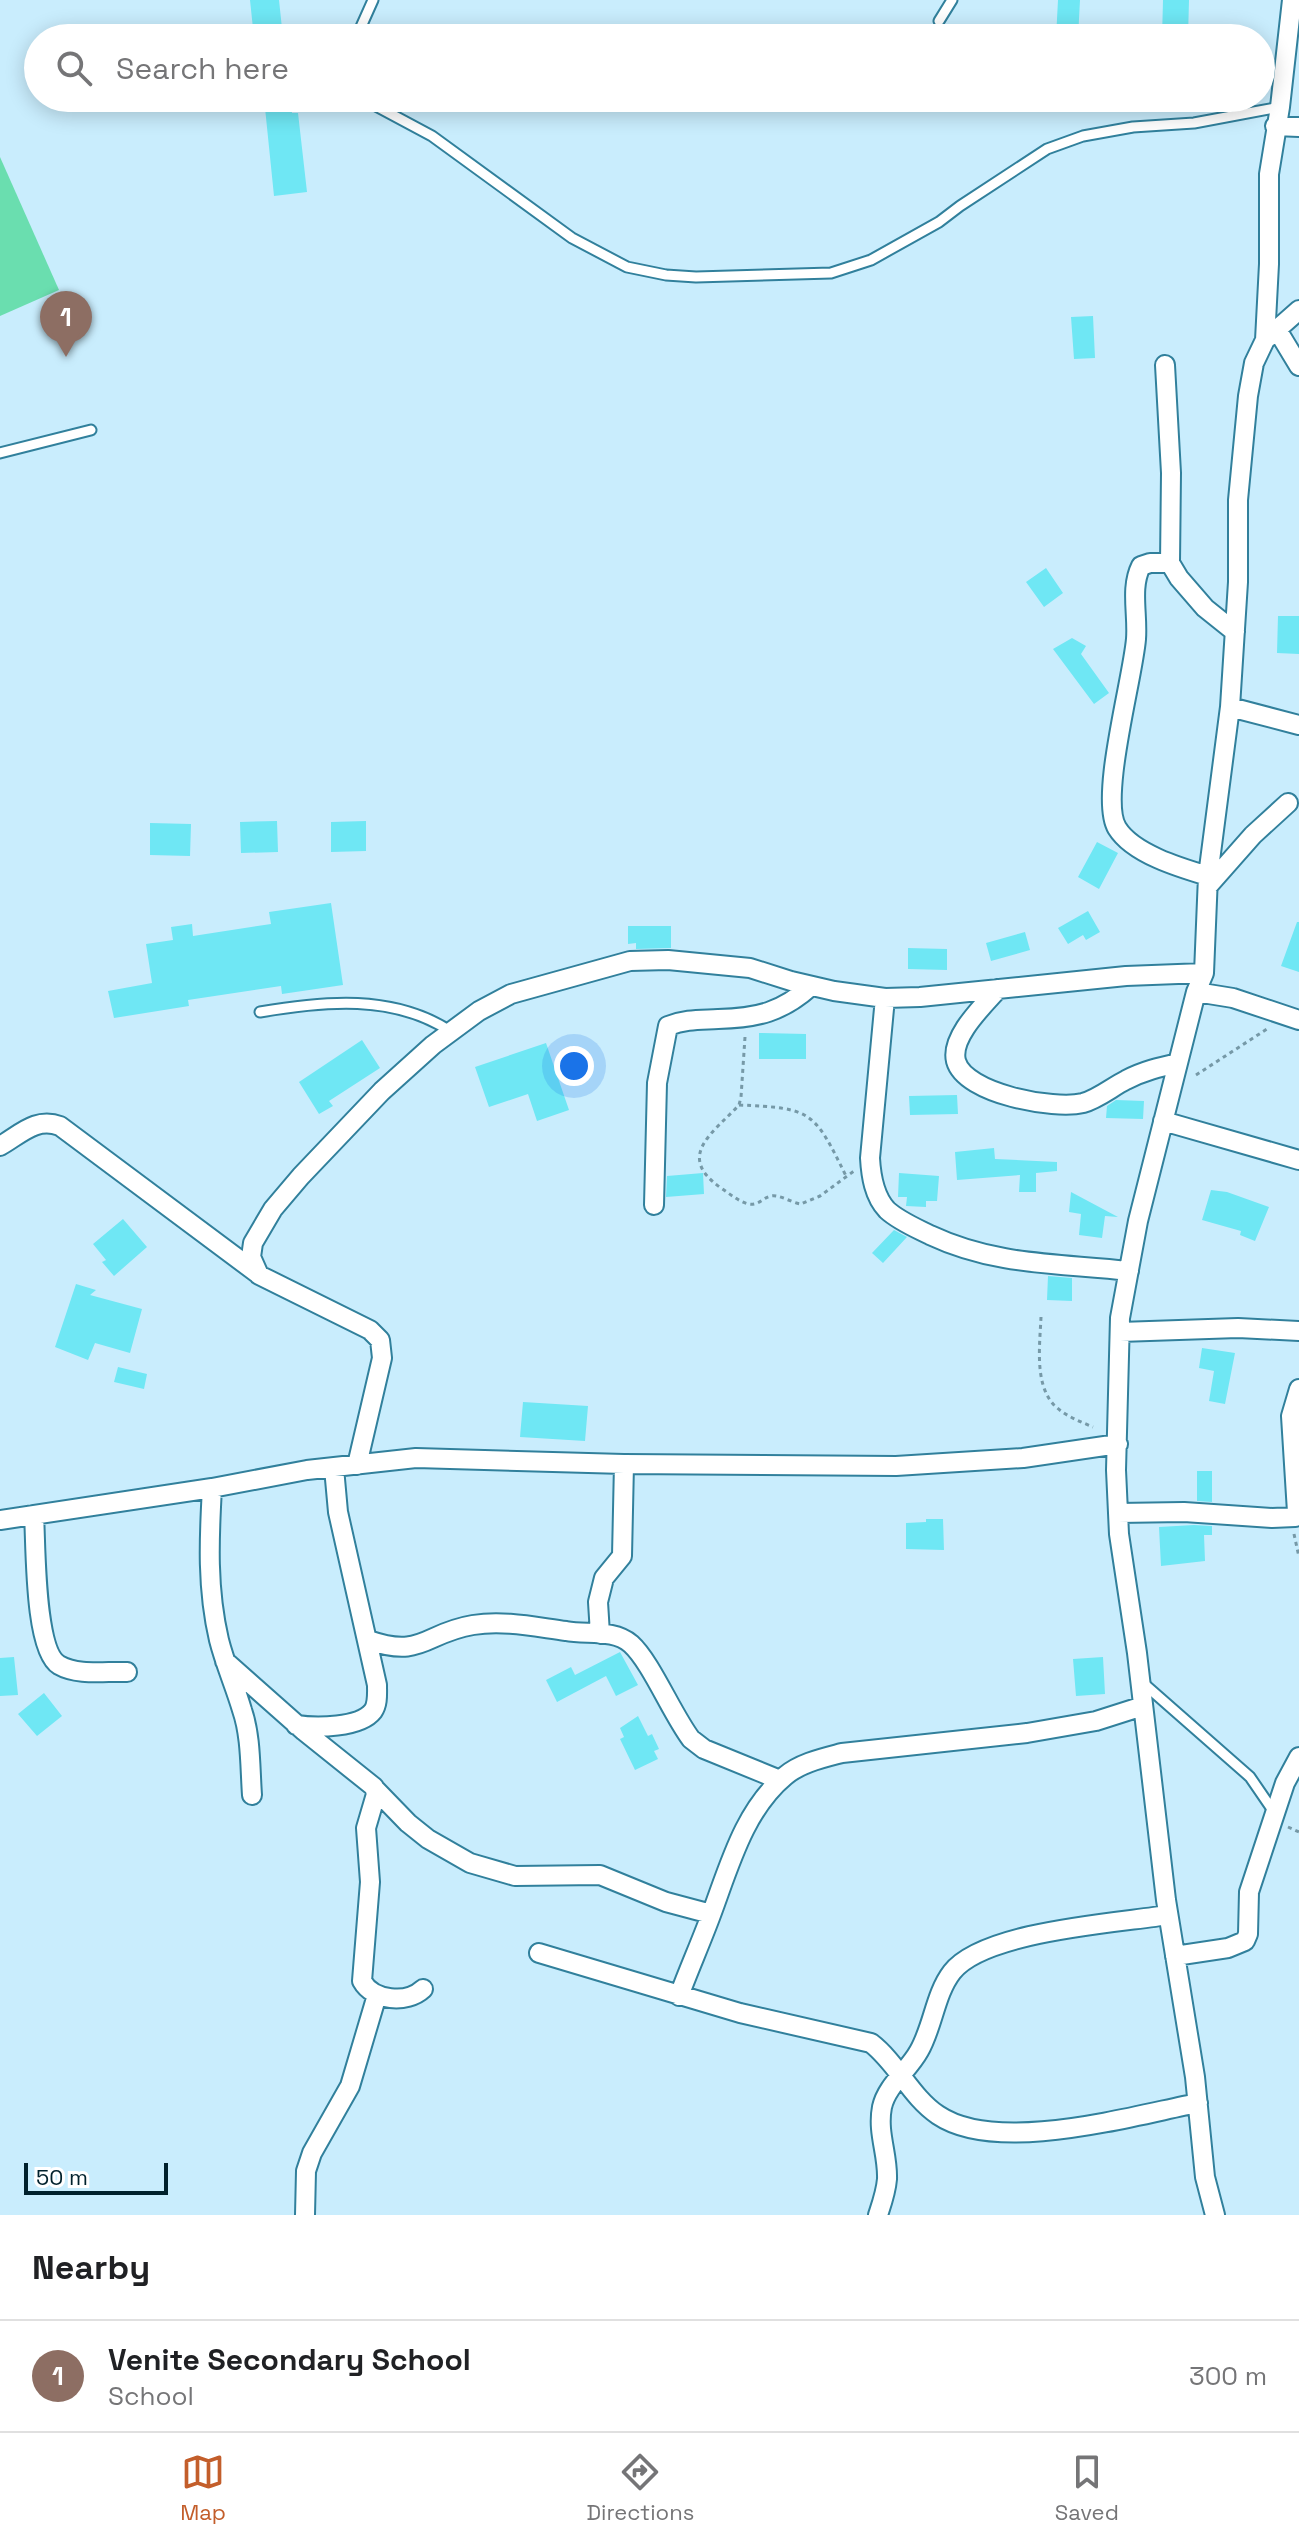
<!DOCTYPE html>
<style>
body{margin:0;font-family:"Space Grotesk",sans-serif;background:#f2f2f2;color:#202124}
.scale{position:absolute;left:24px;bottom:20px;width:144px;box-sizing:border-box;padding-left:8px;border:4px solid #00212c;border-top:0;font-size:22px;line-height:28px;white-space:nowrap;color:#00212c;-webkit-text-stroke:6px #fff;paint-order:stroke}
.you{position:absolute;left:574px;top:1066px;width:28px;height:28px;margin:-20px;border:6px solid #fff;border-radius:50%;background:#1a73e8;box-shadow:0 0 0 12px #1a73e833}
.badge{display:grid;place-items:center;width:52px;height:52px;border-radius:50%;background:#c35e2b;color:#fff;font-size:26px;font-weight:700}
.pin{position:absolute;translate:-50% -66px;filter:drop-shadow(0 2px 4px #0008)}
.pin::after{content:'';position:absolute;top:42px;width:28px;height:24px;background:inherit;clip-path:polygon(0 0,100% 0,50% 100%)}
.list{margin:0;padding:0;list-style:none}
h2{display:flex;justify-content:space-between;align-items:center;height:104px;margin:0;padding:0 32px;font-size:34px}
h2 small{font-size:26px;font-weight:400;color:#757577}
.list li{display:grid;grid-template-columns:52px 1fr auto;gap:24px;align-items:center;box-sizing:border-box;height:112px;padding:0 32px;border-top:2px solid #e0e0e0}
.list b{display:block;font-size:30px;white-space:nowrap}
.list p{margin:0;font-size:26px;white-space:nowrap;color:#757577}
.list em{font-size:26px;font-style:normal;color:#757577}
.icon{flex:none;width:44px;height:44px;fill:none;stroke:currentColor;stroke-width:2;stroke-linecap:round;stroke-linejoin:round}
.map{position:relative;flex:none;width:1299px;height:2215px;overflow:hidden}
.search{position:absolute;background:#fff;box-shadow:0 4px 20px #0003;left:24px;right:24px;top:24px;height:88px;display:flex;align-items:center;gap:20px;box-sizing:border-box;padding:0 28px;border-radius:44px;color:#757577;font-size:30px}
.sheet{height:216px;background:#fff}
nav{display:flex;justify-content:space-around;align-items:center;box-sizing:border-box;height:112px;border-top:2px solid #e0e0e0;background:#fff;font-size:22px;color:#757577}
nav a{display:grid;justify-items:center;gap:4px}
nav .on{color:#c35e2b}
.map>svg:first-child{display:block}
.green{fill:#6adeaf}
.building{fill:#6fe7f4}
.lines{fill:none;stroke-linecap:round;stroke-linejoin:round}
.service-casing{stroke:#31809c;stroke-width:13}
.minor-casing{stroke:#31809c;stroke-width:22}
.path{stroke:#7699a7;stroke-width:3;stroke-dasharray:4 4;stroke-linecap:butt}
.service{stroke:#fff;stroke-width:9}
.minor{stroke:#fff;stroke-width:18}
</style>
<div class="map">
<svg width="1299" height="2215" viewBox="0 0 1299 2215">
<rect width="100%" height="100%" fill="#c9edfd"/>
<!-- green -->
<path class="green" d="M0 157 59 290 0 316Z"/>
<!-- building -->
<path class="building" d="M250 0H279L283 38H254Z
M1058 0H1080L1078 38H1056Z
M1163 0H1189L1188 38H1162Z
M264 98H290L292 113H298L307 192 274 196Z
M1093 316 1095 358 1074 359 1071 317Z
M1046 568 1063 593 1044 607 1026 582Z
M1278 616H1299V654L1277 653Z
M1072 638 1086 646 1081 654 1109 693 1094 704 1053 649Z
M277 821 278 852 241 853 240 822Z
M366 821V851L331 852V822Z
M150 823 191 824 190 856 150 855Z
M1097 842 1118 853 1099 889 1078 877Z
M331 903 343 985 282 994 281 986 188 1000 189 1006 114 1018 108 991 152 983 146 944 173 940 171 927 192 924 193 936 271 924 269 912Z
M1088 911 1100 932 1086 940 1083 935 1068 944 1058 928Z
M1297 922H1299V972L1281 966Z
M628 926H671V948L636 949V943L628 944Z
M1025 932 1030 950 991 961 986 943Z
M908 948 947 949V970L908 969Z
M759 1033 806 1034V1059H759Z
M362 1040 380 1068 329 1101 333 1106 319 1114 299 1082Z
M546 1043 569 1110 537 1121 528 1094 489 1107 475 1067Z
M957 1095 958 1114 910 1115 909 1096Z
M1116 1100 1144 1101 1143 1119 1106 1118 1107 1106Z
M994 1148 995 1159 1057 1162V1171L1036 1173V1192H1019L1020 1175 957 1180 955 1152Z
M703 1173 704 1194 666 1197 667 1176Z
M899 1173 939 1176 937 1201H926V1207L906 1206 907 1197H898Z
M1211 1190 1227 1192 1269 1207 1255 1241 1240 1235 1241 1231 1202 1220Z
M1071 1192 1118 1217 1105 1216 1102 1238 1079 1235 1081 1214 1069 1212Z
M123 1219 147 1247 114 1276 102 1262 106 1260 93 1244Z
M894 1230 907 1237 883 1263 872 1253Z
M1048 1276 1072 1278V1301L1047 1300Z
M76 1284 96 1290 90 1295 142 1309 130 1353 95 1343 88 1360 55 1347Z
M1202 1348 1235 1353 1225 1404 1209 1401 1214 1371 1199 1368Z
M118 1367 147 1374 144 1389 114 1382Z
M523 1402 588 1406 585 1441 520 1437Z
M1197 1471H1212V1502L1197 1501Z
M926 1519H943L944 1550 906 1549V1523L926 1522Z
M1194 1525 1212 1526V1535H1204L1205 1561 1161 1566 1159 1527Z
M620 1652 638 1685 616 1696 606 1676 557 1702 546 1680 571 1667 575 1675Z
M14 1657 18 1695 0 1696V1658Z
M1103 1657 1105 1694 1076 1696 1073 1659Z
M44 1693 62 1716 37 1736 18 1714Z
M638 1716 648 1736 652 1734 659 1749 654 1751 658 1759 635 1770 620 1739 624 1737 620 1728Z"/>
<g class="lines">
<defs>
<path id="service" d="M939 21 952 0
M356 38 373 0
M361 98 432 136 572 238 627 267 666 275 696 277 831 273 871 260 939 222 960 206 1047 149 1083 136 1133 127 1194 123 1280 107
M0 453 91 430
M260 1012C324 1001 393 994 450 1031
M1143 1683 1250 1777 1274 1812"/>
<path id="minor" d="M1275 126 1299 127
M1276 328 1299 366
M1265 340 1269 264V174L1280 107 1292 0
M1165 365 1171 473 1170 563 1179 578 1205 608 1235 632
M1170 563H1150L1141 566C1130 588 1138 614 1136 639 1133 678 1099 798 1117 828 1133 854 1181 868 1208 876
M1230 707 1299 725
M1208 886 1253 835 1288 803
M998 989C983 1006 950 1037 956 1061 965 1094 1054 1110 1083 1103 1098 1099 1112 1087 1126 1080 1143 1071 1160 1067 1178 1063
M1196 992 1233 998 1299 1020
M885 998 870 1158C871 1176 874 1196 887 1210 899 1221 916 1228 930 1235 996 1266 1058 1263 1129 1271
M1163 1121 1299 1160
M0 1146C21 1134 36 1117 60 1126L257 1273
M654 1205 657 1083 668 1026C686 1019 700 1020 718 1019 758 1018 782 1012 811 986
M1120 1332 1238 1328 1299 1331
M357 1465 382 1358 380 1340 370 1330 259 1275 251 1257 253 1243 273 1209 301 1176 382 1091 433 1045 479 1011 511 994 630 961 668 960 750 968 791 981 834 991 885 998 920 997 1126 976 1204 973
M212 1488C209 1540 207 1589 219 1640 225 1664 235 1686 242 1710 251 1736 250 1767 252 1795
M1118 1513 1184 1512 1272 1518 1295 1517 1297 1512 1291 1416 1299 1389
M34 1515C36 1544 34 1650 59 1665 78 1676 106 1671 127 1672
M0 1520 212 1488 307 1470 416 1458 624 1464 896 1466 1023 1458 1118 1444
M600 1634 598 1602 604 1578 622 1556 624 1464
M368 1640C423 1659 424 1633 473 1625 504 1620 535 1627 566 1631 587 1635 614 1629 631 1644 651 1662 672 1714 691 1739L704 1749 780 1780
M225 1661 304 1731 374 1787 376 1794 366 1828 370 1882 362 1981C373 2001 407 2004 423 1989
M296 1725C316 1728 360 1728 373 1711 378 1704 377 1694 377 1685L338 1512 334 1468
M376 1790 408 1823 428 1839 470 1863 515 1876 600 1875 666 1902 711 1914
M539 1953 740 2013 871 2043C897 2063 911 2097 938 2115 997 2155 1131 2116 1198 2103
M1175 1956 1228 1948 1245 1941 1248 1934 1249 1892 1285 1783 1299 1757
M679 1996C689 1969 701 1942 711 1915 729 1867 744 1810 785 1776 800 1763 823 1758 842 1753L1027 1733 1096 1721 1143 1706
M305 2215 306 2171 312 2153 350 2086 377 1995
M878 2215C882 2203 886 2192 887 2179 888 2154 877 2133 882 2107 887 2085 908 2071 919 2051 933 2027 935 1994 952 1972 984 1931 1118 1923 1168 1915
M1215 2215 1205 2177 1195 2077 1166 1900 1137 1653 1119 1534 1116 1470 1120 1318 1138 1221 1196 992 1204 973 1208 876 1230 707 1238 582V500L1248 396 1254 363 1265 340 1299 310"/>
</defs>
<!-- service casing -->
<use href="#service" class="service-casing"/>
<!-- minor casing -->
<use href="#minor" class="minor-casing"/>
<!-- path -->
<path class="path" d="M745 1037 741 1097 739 1105C713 1133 675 1156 721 1188 730 1194 738 1201 748 1204 759 1206 762 1198 771 1196 779 1194 792 1203 801 1204L820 1196 854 1171
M1196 1075 1267 1029
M739 1105C812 1108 814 1111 846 1176
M1041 1317C1040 1343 1034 1384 1054 1405 1065 1416 1079 1421 1093 1427
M1294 1534 1299 1557
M1288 1827 1299 1832"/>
<!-- service -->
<use href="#service" class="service"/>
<!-- minor -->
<use href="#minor" class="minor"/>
</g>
</svg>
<div class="scale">50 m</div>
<div class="you"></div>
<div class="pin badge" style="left:66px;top:357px;background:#8d6e63">1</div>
<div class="search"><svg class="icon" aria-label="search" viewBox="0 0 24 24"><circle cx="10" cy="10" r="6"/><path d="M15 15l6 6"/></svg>Search here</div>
</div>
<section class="sheet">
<h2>Nearby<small></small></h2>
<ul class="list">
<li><span class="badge" style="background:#8d6e63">1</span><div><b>Venite Secondary School</b><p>School</p></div><em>300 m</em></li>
</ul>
</section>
<nav>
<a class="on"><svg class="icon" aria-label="map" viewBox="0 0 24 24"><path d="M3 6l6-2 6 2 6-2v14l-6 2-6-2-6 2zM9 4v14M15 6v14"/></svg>Map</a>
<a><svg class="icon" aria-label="directions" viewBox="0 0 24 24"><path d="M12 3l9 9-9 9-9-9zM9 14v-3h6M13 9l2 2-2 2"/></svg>Directions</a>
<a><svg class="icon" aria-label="saved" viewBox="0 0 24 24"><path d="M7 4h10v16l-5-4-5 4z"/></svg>Saved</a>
</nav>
